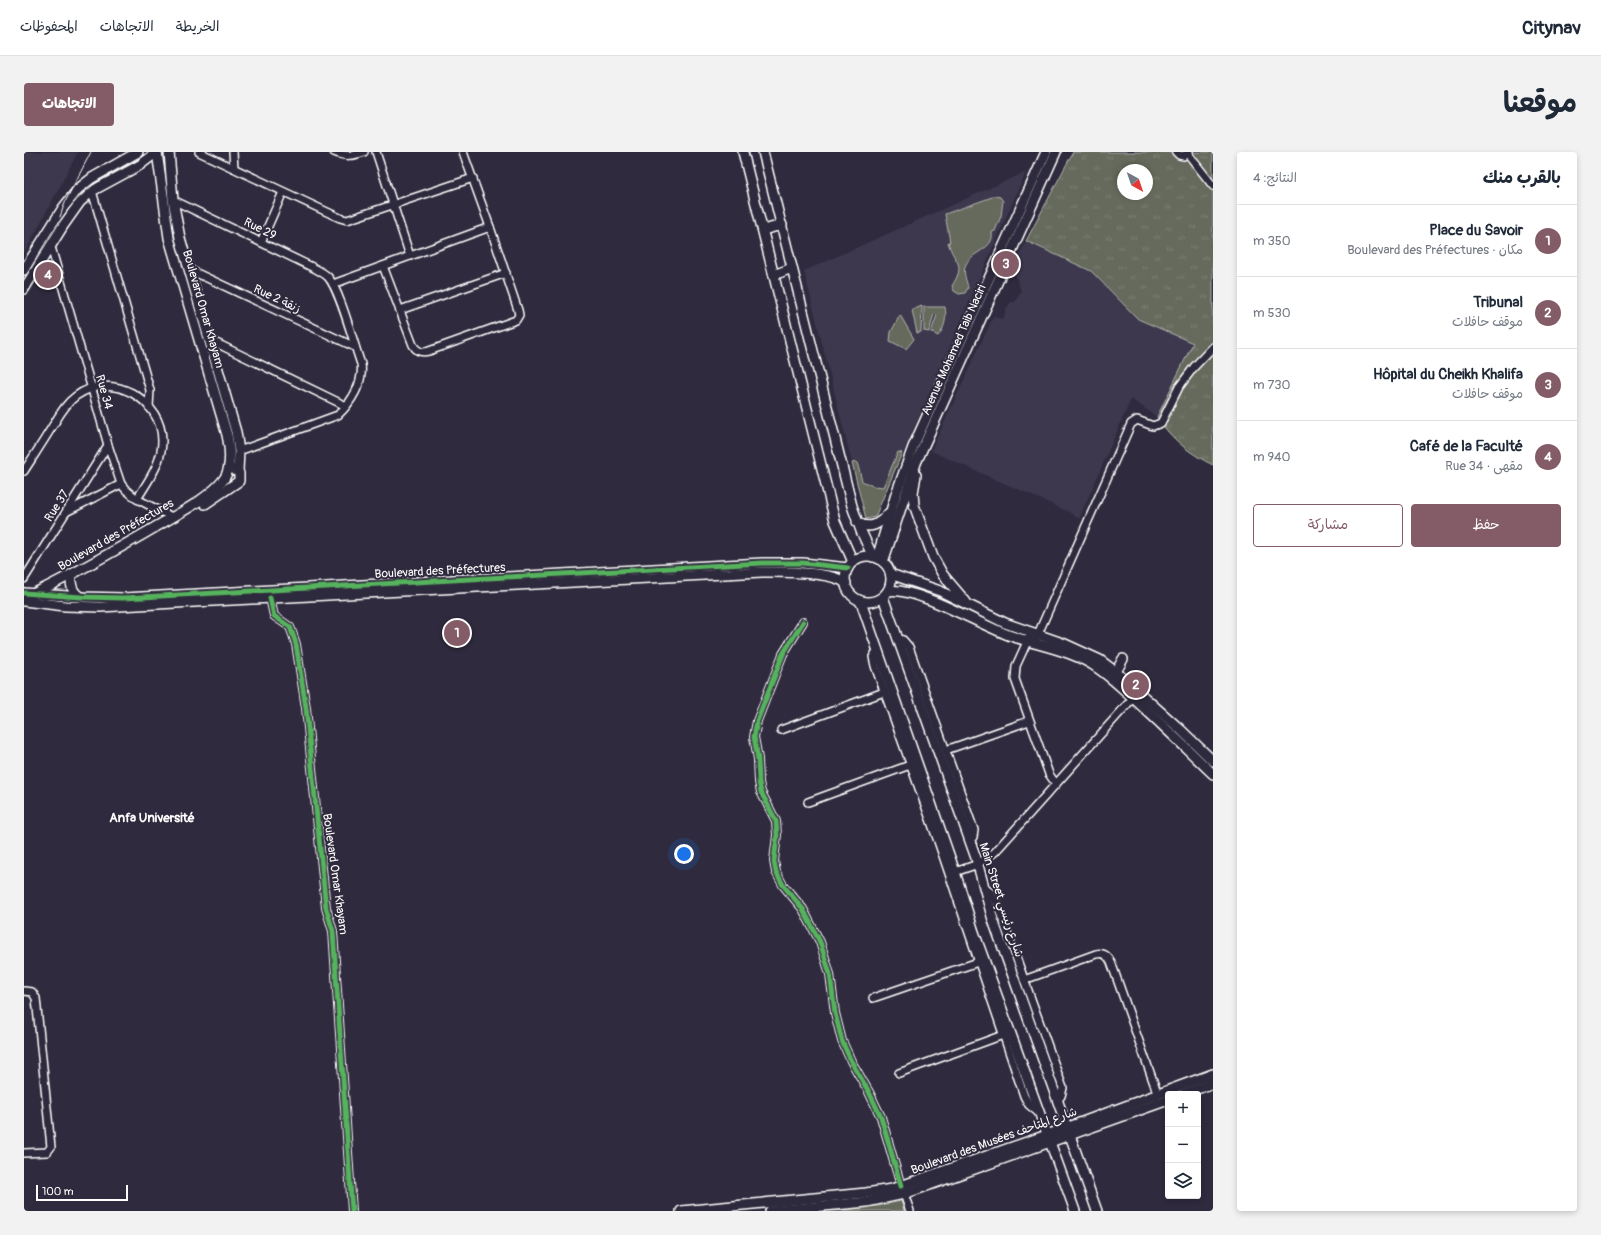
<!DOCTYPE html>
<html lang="ar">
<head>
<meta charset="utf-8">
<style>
  body { margin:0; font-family:Pangolin,"Playpen Sans Arabic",sans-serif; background:#f2f2f3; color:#1f2937; direction:rtl }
  .controls { position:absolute; right:12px; bottom:12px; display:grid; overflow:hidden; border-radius:4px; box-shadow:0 2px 6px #0003 }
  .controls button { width:36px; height:36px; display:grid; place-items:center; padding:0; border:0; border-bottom:1px solid #e0e1e3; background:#fff; color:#1f2937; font:20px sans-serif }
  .compass { position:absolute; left:1093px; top:12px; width:36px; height:36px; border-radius:50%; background:#fff; box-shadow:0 2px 6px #0003; rotate:140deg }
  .scale { position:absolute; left:12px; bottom:10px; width:92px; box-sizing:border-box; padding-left:4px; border:2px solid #fff; border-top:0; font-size:11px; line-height:14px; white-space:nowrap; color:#fff; -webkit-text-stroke:3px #2f2a3d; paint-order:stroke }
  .you { position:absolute; left:660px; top:702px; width:14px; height:14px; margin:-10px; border:3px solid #fff; border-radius:50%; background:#1a73e8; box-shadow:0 0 0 6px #1a73e833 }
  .badge { display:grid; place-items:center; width:26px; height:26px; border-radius:50%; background:#845c67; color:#fff; font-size:13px; font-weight:700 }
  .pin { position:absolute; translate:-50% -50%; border:2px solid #fff; box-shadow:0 1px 4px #0006 }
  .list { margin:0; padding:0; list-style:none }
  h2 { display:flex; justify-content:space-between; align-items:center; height:52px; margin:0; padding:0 16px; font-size:17px }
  h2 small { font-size:13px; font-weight:400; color:#747a83 }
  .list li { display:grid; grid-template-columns:26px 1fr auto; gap:12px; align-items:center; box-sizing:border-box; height:72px; padding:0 16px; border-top:1px solid #e0e1e3 }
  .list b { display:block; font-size:15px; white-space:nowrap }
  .list p { margin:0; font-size:13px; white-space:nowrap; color:#747a83 }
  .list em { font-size:13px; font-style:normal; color:#747a83 }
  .actions { display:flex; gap:8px; padding:12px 16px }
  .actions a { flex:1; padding:9px 0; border:1px solid #845c67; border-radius:4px; text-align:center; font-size:14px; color:#845c67 }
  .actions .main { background:#845c67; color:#fff }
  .icon { flex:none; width:22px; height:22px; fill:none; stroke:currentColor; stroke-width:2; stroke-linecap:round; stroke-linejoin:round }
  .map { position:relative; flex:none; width:1189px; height:1059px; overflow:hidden; direction:ltr; border-radius:4px }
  header { display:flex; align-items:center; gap:24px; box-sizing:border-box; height:56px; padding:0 20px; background:#fff; border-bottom:1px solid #e0e1e3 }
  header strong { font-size:19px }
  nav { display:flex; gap:22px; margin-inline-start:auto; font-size:14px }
  .intro { display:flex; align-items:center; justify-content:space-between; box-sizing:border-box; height:96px; padding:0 24px }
  h1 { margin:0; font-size:28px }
  .button { padding:10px 18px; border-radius:4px; background:#845c67; color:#fff; font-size:14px; font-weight:700 }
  main { display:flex; gap:24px; padding:0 24px }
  aside { flex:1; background:#fff; border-radius:4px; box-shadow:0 2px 6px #0003 }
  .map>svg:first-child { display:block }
  .built { fill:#3d384e }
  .green { fill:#656a5c; stroke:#b2b4ae }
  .park { fill:url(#park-tufts); stroke:#b2b4ae; fill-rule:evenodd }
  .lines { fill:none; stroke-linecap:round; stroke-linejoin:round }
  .street-casing { stroke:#fff; stroke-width:10 }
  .secondary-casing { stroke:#fff; stroke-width:12 }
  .street { stroke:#2f2a3d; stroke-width:7 }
  .secondary { stroke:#2f2a3d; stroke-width:9 }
  .tram { stroke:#fff; stroke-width:1 }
  .cycleway-casing { stroke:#2f2a3d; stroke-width:8 }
  .cycleway { stroke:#56b35d; stroke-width:5 }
  .labels { text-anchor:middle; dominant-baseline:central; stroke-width:4; stroke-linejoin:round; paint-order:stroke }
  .street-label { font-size:12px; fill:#fff; stroke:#2f2a3d }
  .neighbourhood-label { font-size:13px; font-weight:bold; fill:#fff; stroke:#2f2a3d }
</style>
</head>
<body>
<header>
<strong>Citynav</strong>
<nav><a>الخريطة</a><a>الاتجاهات</a><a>المحفوظات</a></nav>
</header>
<div class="intro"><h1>موقعنا</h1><a class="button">الاتجاهات</a></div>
<main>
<aside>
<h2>بالقرب منك<small>النتائج: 4</small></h2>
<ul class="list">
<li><span class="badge">1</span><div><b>Place du Savoir</b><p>مكان · Boulevard des Préfectures</p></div><em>350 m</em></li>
<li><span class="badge">2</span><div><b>Tribunal</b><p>موقف حافلات</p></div><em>530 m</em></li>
<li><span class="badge">3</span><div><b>Hôpital du Cheikh Khalifa</b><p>موقف حافلات</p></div><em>730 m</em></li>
<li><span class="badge">4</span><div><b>Café de la Faculté</b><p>مقهى · Rue 34</p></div><em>940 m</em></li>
</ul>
<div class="actions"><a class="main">حفظ</a><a>مشاركة</a></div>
</aside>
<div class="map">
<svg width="1189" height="1059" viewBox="0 0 1189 1059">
  <defs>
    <pattern id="park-tufts" width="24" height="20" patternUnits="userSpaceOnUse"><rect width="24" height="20" fill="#656a5c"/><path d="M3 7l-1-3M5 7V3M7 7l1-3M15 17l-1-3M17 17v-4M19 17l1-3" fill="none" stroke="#7c8074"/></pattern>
  </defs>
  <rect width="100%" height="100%" fill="#2f2a3d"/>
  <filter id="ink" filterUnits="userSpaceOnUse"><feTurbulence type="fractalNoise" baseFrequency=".025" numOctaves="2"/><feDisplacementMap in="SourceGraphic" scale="8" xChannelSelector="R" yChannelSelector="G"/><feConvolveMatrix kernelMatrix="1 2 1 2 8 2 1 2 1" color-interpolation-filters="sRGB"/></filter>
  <g filter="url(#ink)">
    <g class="built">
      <polygon points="0,0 54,0 0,102"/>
      <polygon points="1002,20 851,365 842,367 780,119"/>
      <polygon points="1002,89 1067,119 1114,167 1169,191 1133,265 1107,247 1055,367 1045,360 907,299 969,165 979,167 982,158 982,156 987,150 991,150 997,139 989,116"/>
    </g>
    <g class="green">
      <path d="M 971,44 L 976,45 L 979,49 L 977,64 L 971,79 L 968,80 C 971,99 945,99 941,115 C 939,123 943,129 944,136 L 941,141 L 935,142 L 930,139 L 928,134 C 943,110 930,112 924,90 L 926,90 L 921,62 Z"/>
      <polygon points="898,154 897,180 893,181 888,158"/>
      <path d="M 900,155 L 921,155 C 923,165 921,176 914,184 L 907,180 L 913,163 L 910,162 L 905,180 L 900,179 Z"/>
      <polygon points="876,163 890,187 882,197 866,189 867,180"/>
      <polygon points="874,300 878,301 851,365 842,367 828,311 833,310 838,329 851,335 852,334 859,335"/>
      <polygon points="877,1049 880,1059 799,1059 854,1054"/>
    </g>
    <path class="park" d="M 1049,0 L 1189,0 L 1189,313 C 1166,302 1147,287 1133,265 L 1169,191 L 1114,167 L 1067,119 L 1002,89 ZM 1099,18 L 1123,18 L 1123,42 L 1099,42 Z"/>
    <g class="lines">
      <defs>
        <g id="street">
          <polyline points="175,0 316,66 323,68 449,26"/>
          <polyline points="209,0 210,16"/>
          <path d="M 310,0 C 321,5 329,4 340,0"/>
          <polyline points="352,0 386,104"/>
          <polyline points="1152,0 1155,3 1159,4 1165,0"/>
          <polyline points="1164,2 1189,34"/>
          <polyline points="68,39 126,238 125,255"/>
          <path d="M 149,48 L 288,115 C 294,118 300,121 304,125 C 316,138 330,193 337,212 C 340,230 327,251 314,263 L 215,299"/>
          <polyline points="237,90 259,40"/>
          <polyline points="27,95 84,293 97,332 102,338 113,347 148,365"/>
          <path d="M 359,114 L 389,193 C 393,200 398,201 405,199 L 492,168 L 495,163 L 494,158 L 466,75 L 439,0"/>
          <polyline points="166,118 331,195"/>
          <polyline points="309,132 466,75"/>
          <polyline points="376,158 482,121"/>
          <polyline points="186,188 322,254"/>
          <path d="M 0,319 C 9,305 19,290 28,275 C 35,264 41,252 52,244 C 87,218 138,247 138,289 C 138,311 124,329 113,347"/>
          <polyline points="42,360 97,332"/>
          <polyline points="0,427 84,293"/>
          <polyline points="246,446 250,464 266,475 269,483 272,492 282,556 302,756 309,779 328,1059"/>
          <polyline points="779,470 759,502 733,569 730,585 734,607 735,630 737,640 752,669 753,683 750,709 752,720 759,733 779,757 796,790 806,822 811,861 818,889 827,909 845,940 857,965 877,1034"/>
          <polyline points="1007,481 992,514 991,527 1025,622 1032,632"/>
          <polyline points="873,486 879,488 885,495 950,678 949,685 946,688"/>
          <polyline points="1010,491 1107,272 1113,268 1129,274 1137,271 1155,235 1170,215 1189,195"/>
          <polyline points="854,497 849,505 851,514 915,692 1000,944 1005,953 1016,962"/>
          <polyline points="757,578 860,540"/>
          <polyline points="922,598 1005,569"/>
          <polyline points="784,650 886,613"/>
          <polyline points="931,720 954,712 971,700 1109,546"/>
          <polyline points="960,736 966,740 972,749 1039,936 1037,944 1034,948"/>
          <path d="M 1000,828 L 1072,802 C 1080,800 1084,804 1087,810 L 1134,943"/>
          <polyline points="0,839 8,840 12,846 27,995 23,1000 0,1001"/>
          <polyline points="849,846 954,810"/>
          <polyline points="875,921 979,883"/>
          <polyline points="880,1042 886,1059"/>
        </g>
        <g id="secondary">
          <polyline points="145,0 149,48 156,86 212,280 215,299 214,319"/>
          <polyline points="719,0 811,369 829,410"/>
          <polyline points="739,0 828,354 837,379 849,405"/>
          <polyline points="739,78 758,73"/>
          <polyline points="0,118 39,56 54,37 68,26 114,0"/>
          <polyline points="750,123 768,116"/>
          <polyline points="0,137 39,74 56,50 68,39 116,13 133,0"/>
          <polyline points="892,323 889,341 890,353 909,405 919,423 942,450"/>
          <polyline points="181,352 215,329 215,321 209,317"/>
          <path d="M 833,370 C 847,379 856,371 865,361"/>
          <circle cx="844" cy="427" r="23"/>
          <polyline points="853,406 872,342 889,295 1022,0"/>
          <polyline points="859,410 892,311 1032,0"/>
          <polyline points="867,423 872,424 916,439 981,471 1041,492 1076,508 1092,520 1157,578 1189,609"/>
          <path d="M 47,428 C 47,436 50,442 57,445"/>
          <path d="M 864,439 C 890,434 955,472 982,482 C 1013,494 1047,497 1075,517 C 1092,529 1106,543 1121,557 C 1144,578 1166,600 1189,622"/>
          <polyline points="0,441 57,445 100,446 738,411 779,411 824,416"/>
          <path d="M 11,441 C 54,420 94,397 135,373 C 154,362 187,345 200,327 C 208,315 206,297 203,283 L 145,86 L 133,0"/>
          <polyline points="859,445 952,706 969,768 1073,1059"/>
          <polyline points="835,448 838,453 931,720 950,780 1051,1059"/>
          <path d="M 0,449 L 41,454 L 76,455 L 738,420 C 757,420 807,419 822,431"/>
          <polyline points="1092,520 1099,507"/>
          <polyline points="1160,942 1189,931"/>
          <polyline points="657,1059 842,1041 868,1037 1023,983 1189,922"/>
          <polyline points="746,1059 843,1050 880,1042 1144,948"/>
        </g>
      </defs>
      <use href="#street" class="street-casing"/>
      <use href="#secondary" class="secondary-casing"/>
      <use href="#street" class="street"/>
      <use href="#secondary" class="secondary"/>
      <g class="tram">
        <polyline points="36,65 41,50 67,0"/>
        <path d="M 0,127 C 18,98 36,61 62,39 C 78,24 101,15 120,4 L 125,0"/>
      </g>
      <defs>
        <g id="cycleway">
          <polyline points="0,441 57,445 100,446 738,411 779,411 824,416"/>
          <polyline points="246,446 250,464 266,475 269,483 272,492 282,556 302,756 309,779 328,1059"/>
          <polyline points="779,470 759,502 733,569 730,585 734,607 735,630 737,640 752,669 753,683 750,709 752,720 759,733 779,757 796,790 806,822 811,861 818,889 827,909 845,940 857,965 877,1034"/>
        </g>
      </defs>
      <use href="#cycleway" class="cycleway-casing"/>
      <use href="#cycleway" class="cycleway"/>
    </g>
  </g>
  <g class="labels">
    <g class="street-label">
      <text transform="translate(236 77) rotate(26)">Rue 29</text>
      <text transform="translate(253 147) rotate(25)">Rue 2 زنقة</text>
      <text transform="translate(179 157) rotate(74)">Boulevard Omar Khayam</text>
      <text transform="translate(930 198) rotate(-66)">Avenue Mohamed Taib Naciri</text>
      <text transform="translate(80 240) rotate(74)">Rue 34</text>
      <text transform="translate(33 354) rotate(-58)">Rue 37</text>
      <text transform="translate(92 383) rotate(-30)">Boulevard des Préfectures</text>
      <text transform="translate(416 419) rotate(-3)">Boulevard des Préfectures</text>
      <text transform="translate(311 722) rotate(82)">Boulevard Omar Khayam</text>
      <text transform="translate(977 748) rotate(72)">Main Street شارع رئيسي</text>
      <text transform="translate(970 989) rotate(-20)">Boulevard des Musées شارع المتاحف</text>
    </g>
    <g class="neighbourhood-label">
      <text x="128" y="666">Anfa Université</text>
    </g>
  </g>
</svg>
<div class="controls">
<button>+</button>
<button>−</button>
<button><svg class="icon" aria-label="layers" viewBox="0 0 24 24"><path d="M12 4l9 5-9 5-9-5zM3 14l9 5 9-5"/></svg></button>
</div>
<svg class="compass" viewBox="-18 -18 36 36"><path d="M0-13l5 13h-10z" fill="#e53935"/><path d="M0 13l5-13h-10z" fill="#747a83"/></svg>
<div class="scale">100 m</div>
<div class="you"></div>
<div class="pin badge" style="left:433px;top:481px">1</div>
<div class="pin badge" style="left:1112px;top:533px">2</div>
<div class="pin badge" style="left:982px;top:112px">3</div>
<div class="pin badge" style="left:24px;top:123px">4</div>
</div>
</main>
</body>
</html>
